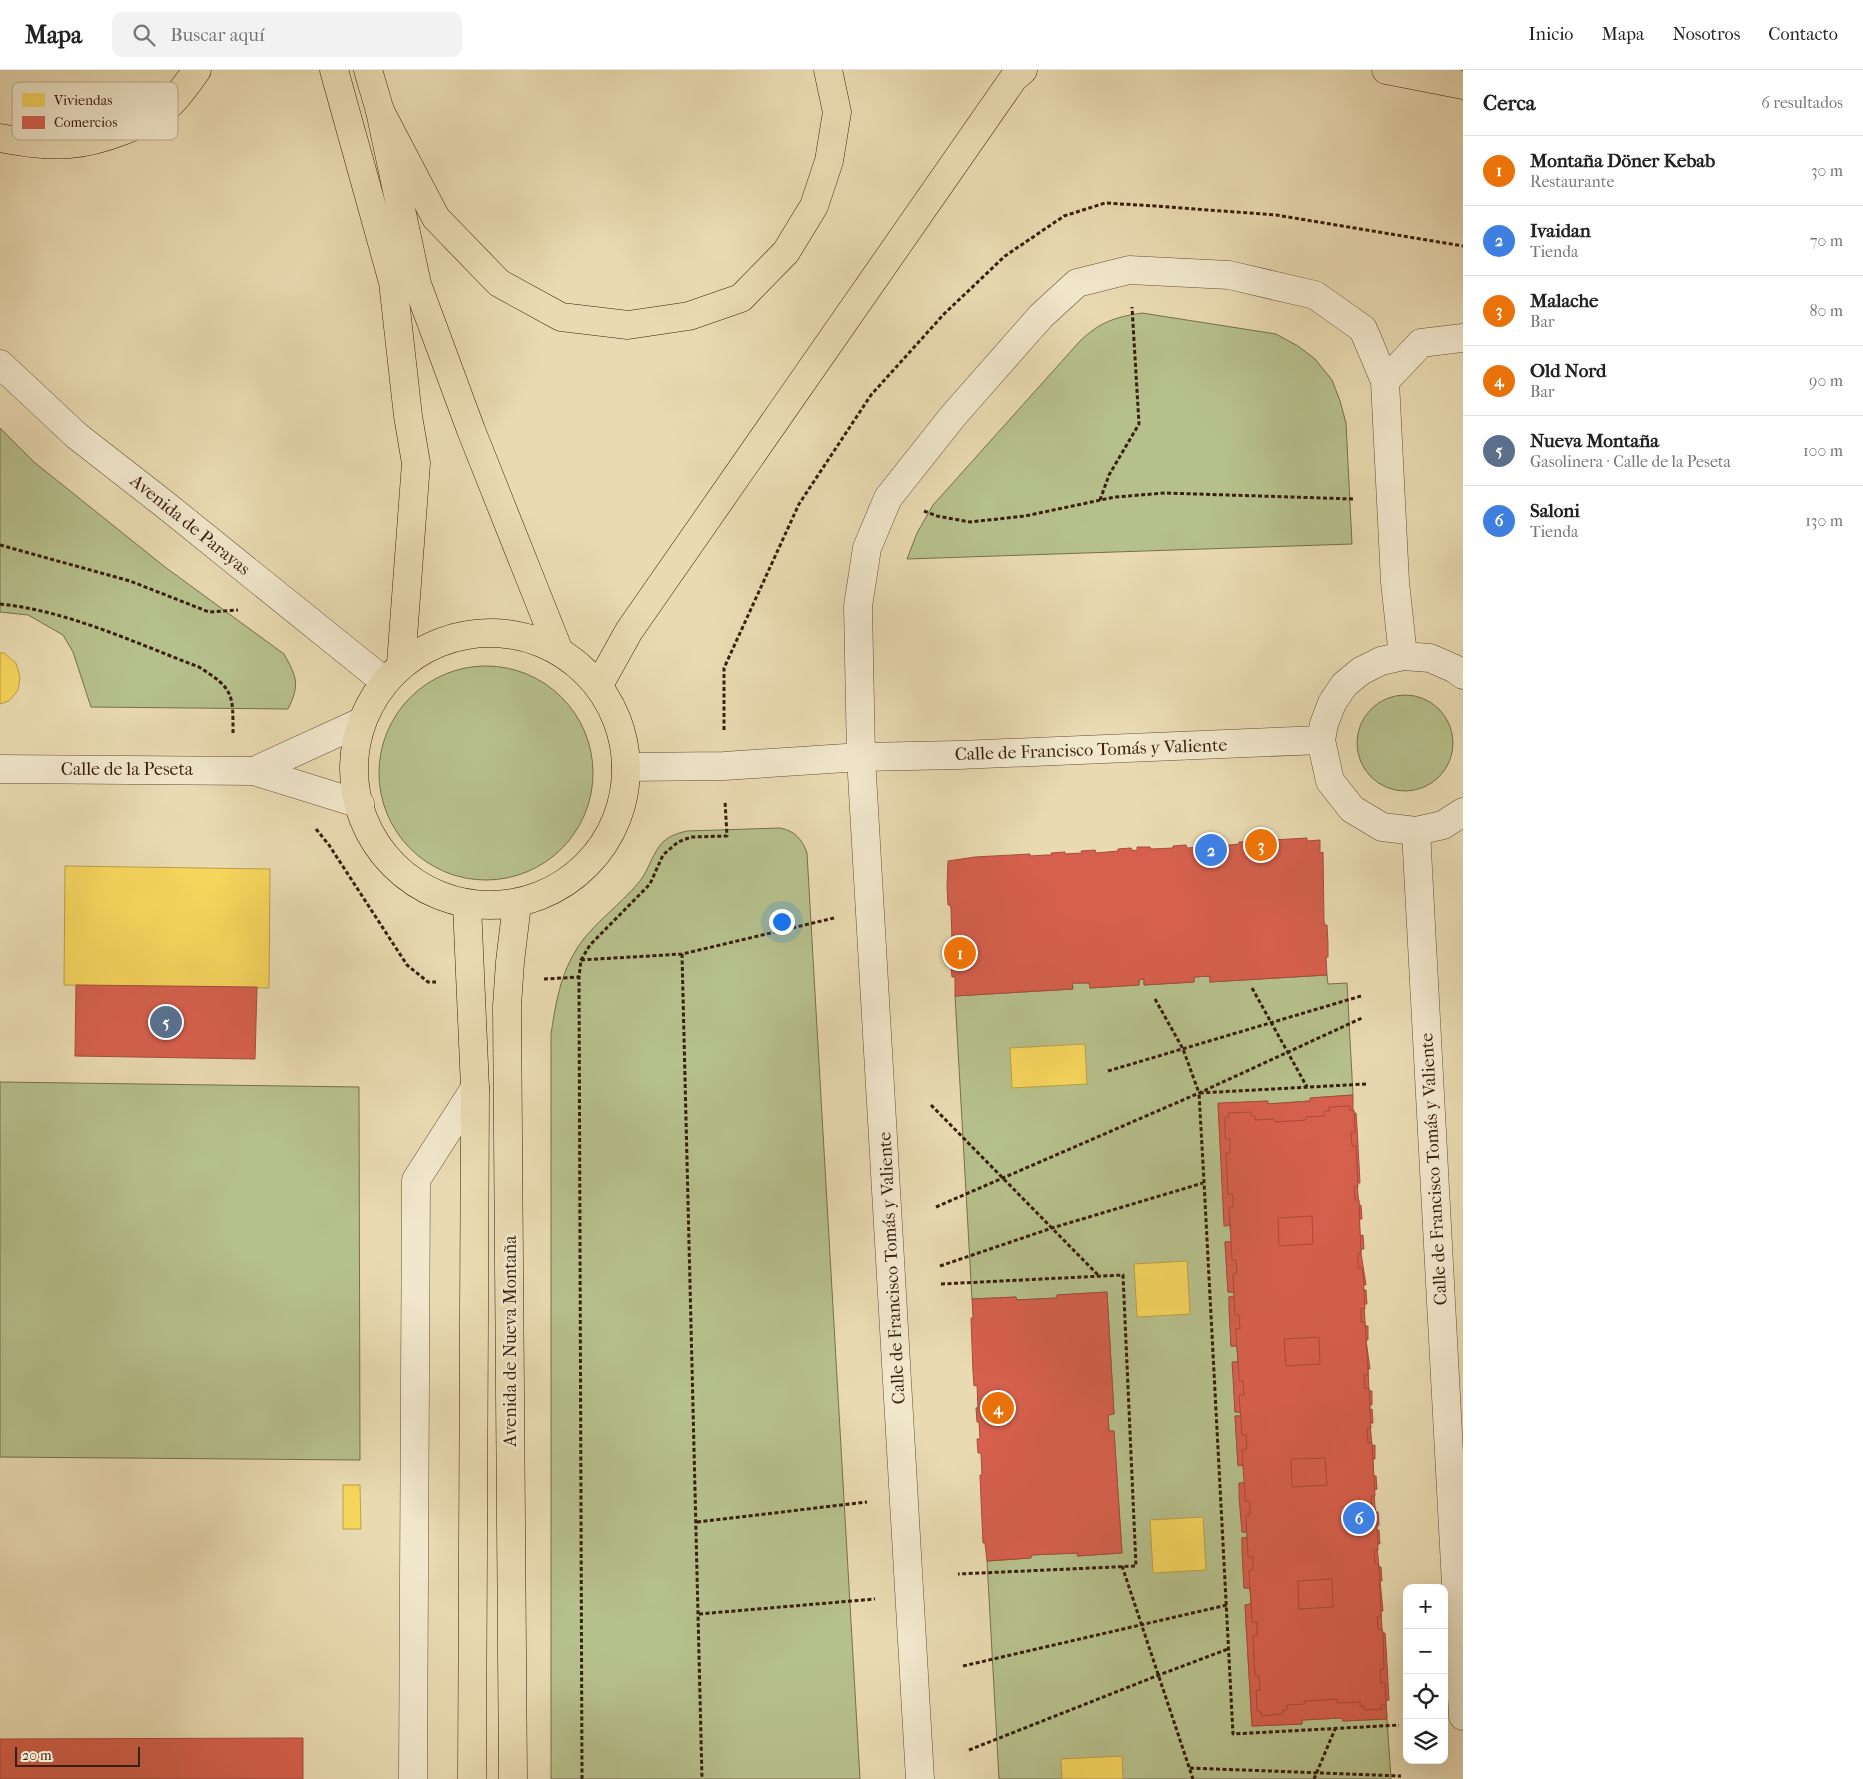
<!DOCTYPE html>
<html lang="es">
<head>
<meta charset="utf-8">
<style>
  body { margin:0; font-family:"IM FELL French Canon",serif; background:#f2f2f2; color:#222 }
  .controls { position:absolute; right:15px; bottom:15px; display:grid; overflow:hidden; border-radius:10px; box-shadow:0 5px 20px #0002 }
  .controls button { width:45px; height:45px; display:grid; place-items:center; padding:0; border:0; border-bottom:1px solid #e0e0e0; background:#fff; color:#222; font:25px sans-serif }
  .scale { position:absolute; left:15px; bottom:12px; width:125px; box-sizing:border-box; padding-left:5px; border:2px solid #3a1e0e; border-top:0; font-size:14px; line-height:18px; white-space:nowrap; color:#3a1e0e; -webkit-text-stroke:4px #f1e7cc; paint-order:stroke }
  .you { position:absolute; left:781px; top:851px; width:18px; height:18px; margin:-12px; border:4px solid #fff; border-radius:50%; background:#1a73e8; box-shadow:0 0 0 8px #1a73e833 }
  .badge { display:grid; place-items:center; width:32px; height:32px; border-radius:50%; background:#111827; color:#fff; font-size:16px; font-weight:700 }
  .pin { position:absolute; translate:-50% -50%; border:2px solid #fff; box-shadow:0 1px 5px #0006 }
  .list { margin:0; padding:0; list-style:none }
  h2 { display:flex; justify-content:space-between; align-items:center; height:65px; margin:0; padding:0 20px; font-size:21px }
  h2 small { font-size:16px; font-weight:400; color:#767676 }
  .list li { display:grid; grid-template-columns:32px 1fr auto; gap:15px; align-items:center; box-sizing:border-box; height:70px; padding:0 20px; border-top:1px solid #e0e0e0 }
  .list b { display:block; font-size:19px; white-space:nowrap }
  .list p { margin:0; font-size:16px; white-space:nowrap; color:#767676 }
  .list em { font-size:16px; font-style:normal; color:#767676 }
  .icon { flex:none; width:28px; height:28px; fill:none; stroke:currentColor; stroke-width:2; stroke-linecap:round; stroke-linejoin:round }
  .map { position:relative; flex:none; width:1463px; height:1709px; overflow:hidden }
  header { display:flex; align-items:center; gap:30px; box-sizing:border-box; height:70px; padding:0 25px; background:#fff; border-bottom:1px solid #e0e0e0 }
  header strong { font-size:24px }
  nav { display:flex; gap:28px; margin-inline-start:auto; font-size:18px }
  .search { width:350px; height:45px; background:#f2f2f2; display:flex; align-items:center; gap:12px; box-sizing:border-box; padding:0 18px; border-radius:10px; color:#767676; font-size:19px }
  main { display:flex }
  aside { flex:1; background:#fff }
  .map>svg:first-child { display:block }
  .green { fill:#b6c08c; stroke:#786f4d }
  .homes { fill:#f6d55c; stroke:#be9e45 }
  .shops { fill:#d6604d; stroke:#a74c3a; fill-rule:evenodd }
  .lines { fill:none; stroke-linecap:round; stroke-linejoin:round }
  .minor-casing { stroke:#664d37; stroke-width:29 }
  .major-casing { stroke:#3a1e0e; stroke-width:29 }
  .highway-casing { stroke:#3a1e0e; stroke-width:29 }
  .path { stroke:#3a1e0e; stroke-width:3; stroke-dasharray:4 2.5; stroke-linecap:butt }
  .minor { stroke:#f1e7cc; stroke-width:28 }
  .major { stroke:#e9dab1; stroke-width:28 }
  .highway { stroke:#e9dab1; stroke-width:28 }
  .labels { text-anchor:middle; dominant-baseline:central; stroke-width:5; stroke-linejoin:round; paint-order:stroke }
  .street-label { font-size:18px; fill:#3a1e0e; stroke:#f1e7cc }
  .key { fill:#f1e7cc; stroke:#baab93; stroke-width:1 }
  .key-label { font-size:14px; fill:#3a1e0e }
</style>
</head>
<body>
<header>
<strong>Mapa</strong>
<div class="search"><svg class="icon" aria-label="search" viewBox="0 0 24 24"><circle cx="10" cy="10" r="6"/><path d="M15 15l6 6"/></svg>Buscar aquí</div>
<nav><a>Inicio</a><a>Mapa</a><a>Nosotros</a><a>Contacto</a></nav>
</header>
<main>
<div class="map">
<svg width="1463" height="1709" viewBox="0 0 1463 1709">
  <rect width="100%" height="100%" fill="#e9dab1"/>
  <filter id="stains"><feTurbulence type="fractalNoise" baseFrequency=".004" numOctaves="4"/><feColorMatrix values="0 0 0 0 .2 0 0 0 0 .09 0 0 0 0 .02 0 0 0 .5 -.17"/></filter>
  <radialGradient id="worn" r=".72"><stop offset=".6" stop-color="#630" stop-opacity="0"/><stop offset="1" stop-color="#630" stop-opacity=".3"/></radialGradient>
  <g class="green">
    <path d="M 1142,243 L 1276,264 L 1298,276 L 1315,289 L 1332,310 L 1340,331 L 1346,353 L 1352,474 L 907,489 L 917,463 L 933,435 L 1080,271 C 1100,252 1115,247 1142,243 Z"/>
    <path d="M 0,358 L 34,392 L 165,497 L 284,584 C 297,607 300,615 288,639 L 91,637 L 73,582 L 63,565 L 28,545 L 0,542 Z"/>
    <circle cx="486" cy="703" r="107"/>
    <circle cx="1405" cy="673" r="48"/>
    <path d="M 780,758 C 795,761 802,769 807,783 L 860,1709 L 551,1709 L 551,964 C 555,938 559,911 572,887 C 587,857 619,837 640,811 C 649,799 653,782 663,772 C 670,765 679,763 687,761 Z"/>
    <polygon points="1327,905 1328,914 1347,913 1353,1025 1311,1028 1310,1031 1268,1034 1267,1031 1218,1034 1225,1156 1230,1155 1232,1172 1225,1172 1228,1222 1234,1222 1235,1226 1229,1227 1231,1276 1237,1276 1238,1292 1233,1292 1235,1342 1240,1342 1241,1346 1235,1346 1238,1395 1243,1395 1245,1413 1239,1413 1242,1462 1247,1462 1248,1467 1242,1468 1244,1518 1250,1518 1251,1534 1245,1535 1252,1656 1302,1654 1302,1650 1342,1648 1343,1651 1387,1649 1391,1709 999,1709 987,1491 1031,1488 1031,1485 1078,1483 1078,1486 1122,1483 1114,1361 1109,1361 1108,1345 1114,1344 1107,1222 1057,1225 1057,1228 1017,1230 1016,1227 972,1229 955,926 1073,919 1072,913 1089,913 1090,918 1139,915 1139,910 1144,909 1144,915 1194,912 1194,907 1210,906 1210,912"/>
    <polygon points="0,1012 359,1017 360,1390 0,1387"/>
  </g>
  <g class="homes">
    <polygon points="0,583 4,583 16,593 20,607 18,620 9,631 0,634"/>
    <polygon points="65,796 270,799 269,918 64,915"/>
    <polygon points="1085,974 1087,1014 1012,1018 1010,978"/>
    <polygon points="1220,1065 1223,1065 1225,1106 1222,1106"/>
    <polygon points="1187,1191 1190,1244 1137,1247 1134,1194"/>
    <polygon points="343,1415 360,1415 361,1459 343,1459"/>
    <polygon points="1203,1447 1206,1500 1153,1503 1150,1450"/>
    <polygon points="1248,1584 1251,1584 1253,1624 1250,1624"/>
    <polygon points="1387,1643 1387,1649 1375,1650 1374,1644"/>
    <polygon points="1338,1646 1342,1646 1342,1648 1302,1650 1302,1648"/>
    <polygon points="1122,1686 1123,1709 1062,1709 1061,1689"/>
  </g>
  <g class="shops">
    <polygon points="1307,768 1307,771 1320,770 1320,783 1323,782 1324,851 1325,855 1327,855 1328,873 1328,887 1326,887 1327,905 1210,912 1210,906 1194,907 1194,912 1144,915 1144,909 1141,909 1139,910 1139,915 1090,918 1089,913 1072,913 1073,919 955,926 955,907 952,907 951,894 950,876 952,875 952,871 951,839 950,835 948,835 947,817 948,791 975,787 1030,784 1030,786 1046,785 1052,785 1051,783 1065,782 1065,784 1082,783 1081,781 1095,780 1096,783 1118,781 1118,779 1131,778 1132,780 1137,781 1137,777 1150,777 1151,779 1173,778 1173,776 1186,775 1187,778 1203,777 1202,771 1217,770 1218,776 1221,776 1239,774 1239,772"/>
    <polygon points="76,915 257,917 255,989 75,986"/>
    <polygon points="1353,1025 1353,1043 1356,1043 1357,1057 1360,1113 1357,1113 1359,1136 1361,1135 1362,1149 1359,1149 1360,1166 1363,1165 1364,1179 1361,1179 1361,1183 1366,1215 1363,1215 1363,1220 1366,1220 1367,1234 1364,1234 1365,1252 1365,1256 1368,1256 1368,1270 1366,1270 1370,1299 1368,1299 1369,1321 1372,1321 1372,1335 1370,1335 1370,1340 1372,1339 1373,1353 1370,1353 1372,1376 1375,1375 1375,1389 1373,1389 1373,1406 1376,1406 1377,1419 1374,1420 1375,1438 1376,1442 1378,1442 1379,1455 1377,1456 1376,1460 1379,1460 1380,1474 1377,1474 1377,1477 1379,1497 1381,1497 1382,1511 1380,1511 1383,1541 1381,1541 1382,1559 1383,1563 1385,1563 1386,1576 1389,1630 1386,1631 1387,1649 1343,1651 1342,1648 1302,1650 1302,1654 1252,1656 1245,1535 1251,1534 1250,1518 1244,1518 1242,1481 1242,1468 1248,1467 1247,1462 1242,1462 1239,1427 1239,1413 1245,1413 1243,1395 1238,1396 1235,1346 1241,1346 1240,1342 1235,1342 1232,1292 1238,1292 1237,1276 1231,1276 1229,1240 1229,1227 1235,1226 1234,1222 1228,1222 1225,1172 1232,1172 1230,1155 1224,1156 1218,1033 1268,1031 1268,1034 1310,1031 1310,1028"/>
    <path d="M 1350,1036 L 1350,1040 L 1354,1040 L 1355,1063 L 1351,1062 L 1352,1076 L 1356,1076 L 1358,1117 L 1354,1117 L 1355,1130 L 1359,1130 L 1360,1160 L 1361,1183 L 1358,1183 L 1358,1198 L 1362,1198 L 1363,1202 L 1365,1239 L 1361,1238 L 1361,1252 L 1365,1252 L 1368,1299 L 1368,1305 L 1364,1305 L 1365,1319 L 1369,1318 L 1370,1340 L 1371,1358 L 1367,1358 L 1368,1373 L 1372,1373 L 1375,1426 L 1371,1426 L 1372,1438 L 1375,1438 L 1377,1456 L 1378,1480 L 1374,1480 L 1375,1494 L 1378,1494 L 1379,1497 L 1381,1541 L 1381,1546 L 1377,1547 L 1378,1559 L 1382,1559 L 1383,1563 L 1384,1599 L 1380,1600 L 1381,1613 L 1385,1613 L 1386,1635 L 1381,1635 L 1382,1639 L 1365,1640 L 1364,1636 L 1360,1636 L 1360,1632 L 1337,1633 L 1337,1629 L 1305,1631 L 1305,1634 L 1287,1635 L 1287,1640 L 1283,1640 L 1283,1644 L 1262,1646 L 1261,1642 L 1257,1641 L 1256,1620 L 1260,1620 L 1259,1606 L 1255,1606 L 1253,1566 L 1257,1565 L 1257,1552 L 1252,1552 L 1251,1534 L 1249,1500 L 1253,1500 L 1253,1487 L 1248,1487 L 1246,1448 L 1246,1445 L 1250,1445 L 1250,1432 L 1245,1431 L 1245,1426 L 1242,1380 L 1247,1379 L 1246,1365 L 1242,1365 L 1239,1325 L 1244,1325 L 1243,1311 L 1239,1311 L 1239,1306 L 1236,1262 L 1236,1258 L 1240,1259 L 1239,1245 L 1235,1245 L 1233,1208 L 1233,1204 L 1237,1203 L 1236,1190 L 1232,1190 L 1229,1137 L 1233,1137 L 1233,1124 L 1228,1124 L 1226,1083 L 1230,1083 L 1230,1069 L 1225,1069 L 1225,1047 L 1229,1047 L 1228,1043 L 1251,1042 L 1251,1046 L 1255,1046 L 1255,1050 L 1274,1049 L 1275,1052 L 1306,1050 L 1306,1047 L 1324,1046 L 1324,1041 L 1329,1041 L 1329,1037 ZM 1312,1146 L 1313,1174 L 1279,1176 L 1278,1148 ZM 1319,1267 L 1320,1294 L 1286,1296 L 1284,1269 ZM 1325,1388 L 1327,1415 L 1292,1417 L 1291,1389 ZM 1332,1509 L 1333,1537 L 1299,1539 L 1298,1511 Z"/>
    <polygon points="1107,1222 1114,1344 1108,1345 1109,1361 1114,1361 1122,1483 1077,1486 1078,1483 1031,1485 1031,1488 987,1491 985,1473 983,1473 981,1429 980,1405 982,1405 981,1383 978,1383 977,1369 980,1369 979,1352 977,1352 976,1338 978,1338 977,1315 974,1316 973,1302 971,1248 973,1248 972,1229 1016,1227 1017,1230 1057,1228 1057,1225"/>
    <polygon points="303,1668 303,1709 0,1709 0,1669"/>
  </g>
  <g class="lines">
    <defs>
      <g id="minor">
        <polyline points="0,294 77,366 163,433 384,611"/>
        <polyline points="1385,311 1421,273 1463,268"/>
        <polyline points="1463,605 1455,599 1430,588 1403,586 1381,591 1361,601 1344,615 1332,633 1324,654 1321,670 1330,711 1352,739 1382,757 1416,761 1443,755 1463,742"/>
        <polyline points="626,697 724,696 861,687 959,685 1321,670"/>
        <polyline points="0,699 254,701 360,734"/>
        <polyline points="254,701 361,652"/>
        <polyline points="1416,761 1463,1646"/>
        <polyline points="413,1709 416,1110 475,1018"/>
        <polyline points="920,1709 861,687 858,536 867,478 888,428 953,346 1041,246 1077,213 1129,200 1229,205 1315,225 1363,259 1385,311 1395,512 1403,586"/>
      </g>
      <g id="major">
        <circle cx="490" cy="699" r="136"/>
        <polyline points="467,835 475,1018 472,1709"/>
        <polyline points="513,1709 507,936 510,892 517,834"/>
      </g>
      <g id="highway">
        <polyline points="334,0 393,212 408,346 416,393 401,594"/>
        <polyline points="368,0 380,41 417,214 471,360 559,581"/>
        <polyline points="1386,0 1463,15"/>
        <polyline points="380,41 436,148 499,213 561,247 628,255 689,246 741,228 786,182 814,136 829,91 837,42 828,0"/>
        <path d="M 0,68 C 22,72 46,76 69,74 C 98,72 150,54 171,33 C 181,23 189,11 197,0"/>
        <polyline points="599,615 629,561 1013,9 1023,0"/>
      </g>
    </defs>
    <use href="#minor" class="minor-casing"/>
    <use href="#major" class="major-casing"/>
    <use href="#highway" class="highway-casing"/>
    <g class="path">
      <polyline points="1100,430 1109,405 1139,354 1132,237"/>
      <polyline points="924,441 937,446 970,452 1025,446 1115,427 1165,423 1354,429"/>
      <polyline points="0,475 130,511 209,542 238,540"/>
      <path d="M 0,534 C 69,541 135,573 199,597 C 234,619 233,624 233,664"/>
      <polyline points="724,660 724,598 799,434 871,325 944,244 1005,186 1064,146 1105,133 1155,136 1276,145 1463,176"/>
      <polyline points="316,759 329,775 407,895 428,912 436,912"/>
      <polyline points="682,884 702,1709"/>
      <polyline points="581,890 682,884 834,848"/>
      <polyline points="544,909 579,907"/>
      <polyline points="1252,918 1307,1017"/>
      <polyline points="1155,929 1183,979 1199,1023"/>
      <polyline points="1108,1001 1361,926"/>
      <polyline points="1366,1014 1199,1023 1204,1112 1233,1664 1399,1655"/>
      <polyline points="931,1035 1100,1207"/>
      <polyline points="936,1137 1199,1023 1362,948"/>
      <polyline points="940,1196 1052,1158 1203,1113"/>
      <polyline points="941,1214 1123,1205 1136,1496 958,1504"/>
      <polyline points="697,1452 867,1432"/>
      <polyline points="1122,1496 1193,1709"/>
      <polyline points="699,1544 875,1529"/>
      <polyline points="963,1596 1227,1535"/>
      <polyline points="969,1680 1159,1605 1228,1579"/>
      <polyline points="1190,1698 1401,1706"/>
      <polyline points="582,1709 579,907 581,890 590,875 650,814 663,785 678,772 691,767 727,766 725,731"/>
      <polyline points="1314,1709 1335,1659"/>
    </g>
    <use href="#minor" class="minor"/>
    <use href="#major" class="major"/>
    <use href="#highway" class="highway"/>
  </g>
  <g class="labels">
    <g class="street-label">
      <text transform="translate(190 455) rotate(39)">Avenida de Parayas</text>
      <text transform="translate(1091 680) rotate(-2)">Calle de Francisco Tomás y Valiente</text>
      <text x="127" y="699">Calle de la Peseta</text>
      <text transform="translate(1434 1099) rotate(-93)">Calle de Francisco Tomás y Valiente</text>
      <text transform="translate(892 1198) rotate(-93)">Calle de Francisco Tomás y Valiente</text>
      <text transform="translate(510 1271) rotate(-90)">Avenida de Nueva Montaña</text>
    </g>
  </g>
  <rect x="12" y="12" width="166" height="58" rx="8" class="key"/>
  <rect x="22" y="23" width="23" height="14" fill="#f6d55c"/>
  <rect x="22" y="46" width="23" height="13" fill="#d6604d"/>
  <g class="key-label">
    <text x="54" y="35">Viviendas</text>
    <text x="54" y="57">Comercios</text>
  </g>
  <rect width="100%" height="100%" filter="url(#stains)"/>
  <rect width="100%" height="100%" fill="url(#worn)"/>
</svg>
<div class="controls">
<button>+</button>
<button>−</button>
<button><svg class="icon" aria-label="locate" viewBox="0 0 24 24"><circle cx="12" cy="12" r="6"/><path d="M12 2v4M12 18v4M2 12h4M18 12h4"/></svg></button>
<button><svg class="icon" aria-label="layers" viewBox="0 0 24 24"><path d="M12 4l9 5-9 5-9-5zM3 14l9 5 9-5"/></svg></button>
</div>
<div class="scale">20 m</div>
<div class="you"></div>
<div class="pin badge" style="left:960px;top:883px;background:#e8710a">1</div>
<div class="pin badge" style="left:1211px;top:780px;background:#3f7fe0">2</div>
<div class="pin badge" style="left:1261px;top:775px;background:#e8710a">3</div>
<div class="pin badge" style="left:998px;top:1338px;background:#e8710a">4</div>
<div class="pin badge" style="left:166px;top:952px;background:#5c6f8a">5</div>
<div class="pin badge" style="left:1359px;top:1448px;background:#3f7fe0">6</div>
</div>
<aside>
<h2>Cerca<small>6 resultados</small></h2>
<ul class="list">
<li><span class="badge" style="background:#e8710a">1</span><div><b>Montaña Döner Kebab</b><p>Restaurante</p></div><em>30 m</em></li>
<li><span class="badge" style="background:#3f7fe0">2</span><div><b>Ivaidan</b><p>Tienda</p></div><em>70 m</em></li>
<li><span class="badge" style="background:#e8710a">3</span><div><b>Malache</b><p>Bar</p></div><em>80 m</em></li>
<li><span class="badge" style="background:#e8710a">4</span><div><b>Old Nord</b><p>Bar</p></div><em>90 m</em></li>
<li><span class="badge" style="background:#5c6f8a">5</span><div><b>Nueva Montaña</b><p>Gasolinera · Calle de la Peseta</p></div><em>100 m</em></li>
<li><span class="badge" style="background:#3f7fe0">6</span><div><b>Saloni</b><p>Tienda</p></div><em>130 m</em></li>
</ul>
</aside>
</main>
</body>
</html>
